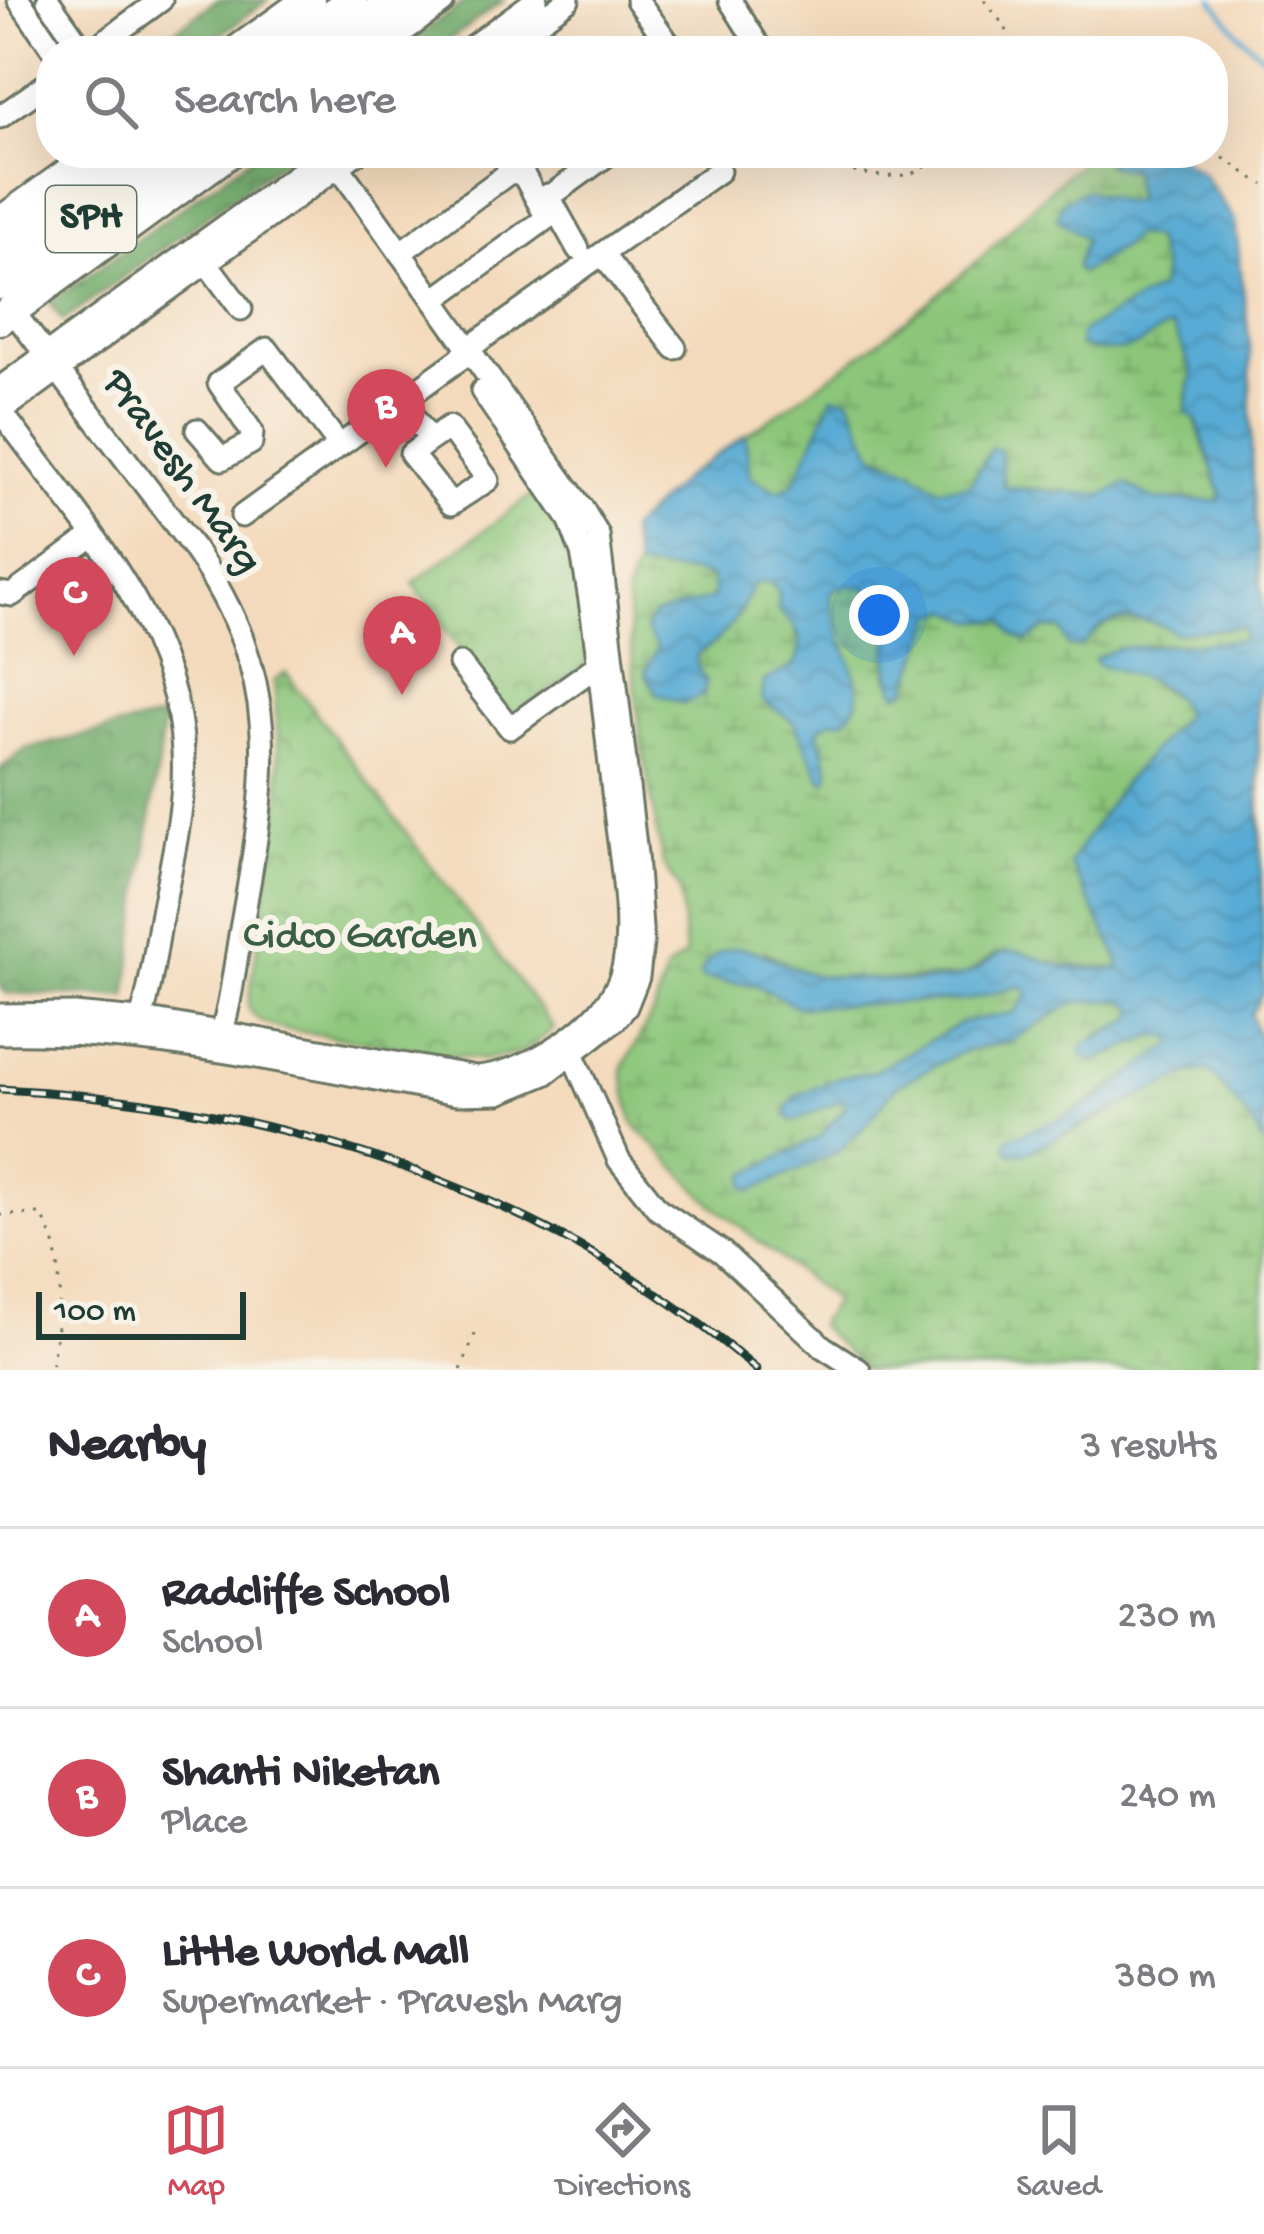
<!DOCTYPE html>
<html lang="en">
<head>
<meta charset="utf-8">
<style>
  body { margin:0; font-family:"Gochi Hand",sans-serif; background:#f7f7f7; color:#2b2b33 }
  .scale { position:absolute; left:36px; bottom:30px; width:210px; box-sizing:border-box; padding-left:12px; border:6px solid #1f3d34; border-top:0; font-size:33px; line-height:42px; white-space:nowrap; color:#1f3d34; -webkit-text-stroke:9px #f7f3e8; paint-order:stroke }
  .you { position:absolute; left:879px; top:615px; width:42px; height:42px; margin:-30px; border:9px solid #fff; border-radius:50%; background:#1a73e8; box-shadow:0 0 0 18px #1a73e833 }
  .badge { display:grid; place-items:center; width:78px; height:78px; border-radius:50%; background:#d1495b; color:#fff; font-size:39px; font-weight:700 }
  .pin { position:absolute; translate:-50% -99px; filter:drop-shadow(0 3px 6px #0008) }
  .pin::after { content:''; position:absolute; top:63px; width:42px; height:36px; background:inherit; clip-path:polygon(0 0,100% 0,50% 100%) }
  .list { margin:0; padding:0; list-style:none }
  h2 { display:flex; justify-content:space-between; align-items:center; height:156px; margin:0; padding:0 48px; font-size:51px }
  h2 small { font-size:39px; font-weight:400; color:#7c7c81 }
  .list li { display:grid; grid-template-columns:78px 1fr auto; gap:36px; align-items:center; box-sizing:border-box; height:180px; padding:0 48px; border-top:3px solid #e1e1e2 }
  .list b { display:block; font-size:45px; white-space:nowrap }
  .list p { margin:0; font-size:39px; white-space:nowrap; color:#7c7c81 }
  .list em { font-size:39px; font-style:normal; color:#7c7c81 }
  .icon { flex:none; width:66px; height:66px; fill:none; stroke:currentColor; stroke-width:2; stroke-linecap:round; stroke-linejoin:round }
  .map { position:relative; flex:none; width:1264px; height:1370px; overflow:hidden }
  .search { position:absolute; background:#fff; box-shadow:0 12px 48px #0002; left:36px; right:36px; top:36px; height:132px; display:flex; align-items:center; gap:30px; box-sizing:border-box; padding:0 42px; border-radius:48px; color:#7c7c81; font-size:45px }
  .sheet { height:696px; background:#fff }
  nav { display:flex; justify-content:space-around; align-items:center; box-sizing:border-box; height:168px; border-top:3px solid #e1e1e2; background:#fff; font-size:33px; color:#7c7c81 }
  nav a { display:grid; justify-items:center; gap:6px }
  nav .on { color:#d1495b }
  .map>svg:first-child { display:block }
  .forest { fill:url(#forest-crowns); stroke:#48744f; stroke-width:3 }
  .wetland { fill:url(#wetland-marsh); stroke:#568257; stroke-width:3 }
  .park { fill:url(#park-crowns); stroke:#568257; stroke-width:3 }
  .water { fill:url(#water-waves); stroke:#3c7484; stroke-width:3 }
  .lines { fill:none; stroke-linecap:round; stroke-linejoin:round }
  .stream { stroke:#58abd4; stroke-width:4.5 }
  .minor-casing { stroke:#6a7464; stroke-width:27 }
  .highway-casing { stroke:#6a7464; stroke-width:36 }
  .path { stroke:#6a7464; stroke-width:3; stroke-dasharray:3 9; stroke-linecap:butt }
  .minor { stroke:#fff; stroke-width:21 }
  .highway { stroke:#fff; stroke-width:30 }
  .rail-casing { stroke:#1f3d34; stroke-width:9 }
  .rail { stroke:#f7f3e8; stroke-width:4.5; stroke-dasharray:14; stroke-linecap:butt }
  .labels { text-anchor:middle; dominant-baseline:central; stroke-width:12; stroke-linejoin:round; paint-order:stroke }
  .shield { fill:#f7f3e8; stroke:#60746a; stroke-width:3 }
  .shield-label { font-size:39px; font-weight:bold; fill:#1f3d34 }
  .street-label { font-size:42px; fill:#1f3d34; stroke:#f7f3e8 }
  .park-label { font-size:42px; fill:#3a5f46; stroke:#f7f3e8 }
</style>
</head>
<body>
<div class="map">
<svg width="1264" height="1370" viewBox="0 0 1264 1370">
  <defs>
    <pattern id="forest-crowns" width="20" height="18" patternUnits="userSpaceOnUse" patternTransform="scale(3)"><rect width="20" height="18" fill="#71ab6a"/><path d="M2 6a3 3 0 1 1 6 0M12 15a3 3 0 1 1 6 0" fill="none" stroke="#5c8c58"/></pattern>
    <pattern id="wetland-marsh" width="20" height="14" patternUnits="userSpaceOnUse" patternTransform="scale(3)"><rect width="20" height="14" fill="#8cc67a"/><path d="M1 5h8M5 5V1M11 12h8M15 12V8" fill="none" stroke="#72a265"/></pattern>
    <pattern id="park-crowns" width="20" height="18" patternUnits="userSpaceOnUse" patternTransform="scale(3)"><rect width="20" height="18" fill="#8cc67a"/><path d="M2 6a3 3 0 1 1 6 0M12 15a3 3 0 1 1 6 0" fill="none" stroke="#72a265"/></pattern>
    <pattern id="water-waves" width="16" height="10" patternUnits="userSpaceOnUse" patternTransform="scale(3)"><rect width="16" height="10" fill="#58abd4"/><path d="M0 5q4-4 8 0t8 0" fill="none" stroke="#488cad"/></pattern>
  </defs>
  <rect width="100%" height="100%" fill="#f7f3e8"/>
  <filter id="ink" filterUnits="userSpaceOnUse"><feTurbulence type="fractalNoise" baseFrequency=".00833" numOctaves="2"/><feDisplacementMap in="SourceGraphic" scale="24" xChannelSelector="R" yChannelSelector="G"/><feConvolveMatrix kernelMatrix="1 2 1 2 8 2 1 2 1" color-interpolation-filters="sRGB"/></filter>
  <filter id="wash" filterUnits="userSpaceOnUse"><feTurbulence type="fractalNoise" baseFrequency=".004" numOctaves="4" result="noise"/><feDisplacementMap in="SourceGraphic" scale="48" xChannelSelector="R" yChannelSelector="G"/><feGaussianBlur stdDeviation="2.7" result="paint"/><feColorMatrix in="noise" values="0 0 0 0 0 0 0 0 0 0 0 0 0 0 0 0 0 1.4 0 .05"/><feComposite in="paint" operator="in"/></filter>
  <g filter="url(#wash)">
    <rect width="100%" height="100%" fill="#f4dabc"/>
    <g class="forest">
      <polygon points="217,0 268,0 198,51 146,51"/>
      <polygon points="467,0 504,0 434,51 397,51"/>
      <polygon points="257,153 294,153 63,321 50,303"/>
      <polygon points="164,717 127,997 5,993 0,985 0,769 26,749"/>
    </g>
    <g class="wetland">
      <path d="M 1094,153 L 1105,155 L 1108,165 L 1132,170 L 1136,200 L 1125,202 L 1084,190 L 1057,218 L 1085,239 L 1120,249 L 1134,235 L 1154,239 L 1163,269 L 1160,288 L 1123,310 L 1138,345 L 1159,329 L 1173,326 L 1192,371 L 1186,396 L 1221,493 L 1220,501 L 1154,500 L 1126,484 L 1103,495 L 1004,487 L 1000,452 L 984,459 L 971,484 L 939,490 L 912,470 L 873,454 L 849,398 L 795,482 L 779,491 L 751,478 L 745,436 C 821,384 897,331 966,271 C 1011,233 1045,187 1094,153 Z"/>
      <path d="M 636,567 C 662,573 687,568 712,578 L 713,598 L 653,615 L 657,648 L 684,704 L 704,695 L 706,682 L 697,666 L 697,654 L 740,614 L 754,583 L 768,582 L 778,590 L 802,645 L 795,665 L 762,700 L 794,722 L 830,769 L 819,744 L 819,728 L 830,721 L 857,682 L 831,613 L 831,592 L 848,585 L 869,588 L 882,617 L 894,624 L 888,647 L 888,676 L 907,690 L 934,614 L 951,610 L 974,621 L 1005,620 L 1061,629 L 1081,647 C 1087,641 1094,632 1102,627 C 1122,614 1158,620 1176,633 L 1243,627 L 1245,640 L 1119,648 L 1145,678 L 1180,702 L 1184,715 L 1122,785 L 1070,863 L 1120,961 L 1119,968 L 1059,965 L 1018,952 L 996,953 L 964,976 L 890,980 L 810,975 L 766,952 L 703,979 L 756,985 L 798,1007 L 1023,985 L 1028,994 L 1014,1013 L 963,1022 L 873,1072 L 840,1077 L 845,1107 L 820,1137 L 747,1174 L 865,1126 L 897,1085 L 962,1052 L 1011,1041 L 1074,1002 L 1125,1000 L 1137,1009 L 1134,1019 L 1098,1034 L 1094,1061 L 1154,1036 L 1174,1037 L 1174,1045 L 1059,1121 L 1009,1138 L 1024,1153 C 1050,1141 1078,1131 1104,1117 C 1137,1099 1171,1072 1210,1071 L 1258,1131 L 1264,1148 L 1264,1370 L 865,1370 L 818,1325 L 834,1301 L 712,1204 L 633,1123 L 622,1069 L 655,1009 L 666,970 L 685,956 L 680,890 L 663,864 L 641,741 L 626,593 Z"/>
    </g>
    <g class="park">
      <polygon points="537,491 565,524 572,542 588,662 509,720 413,583"/>
      <path d="M 286,673 L 554,1029 L 522,1053 L 483,1060 L 278,1028 C 264,1023 254,1020 248,1006 L 281,795 L 274,681 Z"/>
    </g>
    <path class="water" d="M 1101,153 L 1173,153 L 1202,173 L 1235,221 L 1250,346 L 1252,476 L 1264,619 L 1264,676 L 1257,699 L 1264,991 L 1251,1015 L 1264,1053 L 1264,1148 L 1258,1131 L 1210,1071 L 1193,1072 L 1024,1153 L 1013,1154 L 1007,1148 L 1008,1138 C 1047,1125 1087,1110 1119,1084 C 1138,1069 1152,1056 1173,1045 L 1173,1037 L 1154,1036 L 1094,1061 L 1084,1057 L 1081,1051 L 1085,1044 L 1134,1019 L 1136,1009 L 1125,1000 L 1074,1002 L 1011,1041 L 962,1052 L 897,1085 L 865,1126 L 836,1153 L 752,1191 L 744,1185 L 746,1174 L 820,1137 L 845,1107 L 841,1100 L 794,1121 L 787,1116 L 787,1107 L 798,1095 L 840,1077 L 873,1072 L 964,1022 L 1014,1013 L 1028,994 L 1022,986 L 967,1000 L 798,1007 L 756,985 L 703,979 L 700,973 C 733,916 782,974 823,976 C 864,979 921,986 962,976 C 984,971 993,948 1019,952 C 1031,954 1043,961 1055,964 C 1075,969 1098,970 1119,968 L 1120,961 L 1070,863 L 1122,785 L 1184,715 C 1175,681 1127,673 1098,665 L 1094,659 L 1119,648 L 1244,640 L 1243,627 L 1175,633 C 1158,620 1124,614 1104,625 C 1096,629 1087,641 1081,647 L 1068,646 L 1061,629 L 1046,628 L 1026,642 L 1012,634 L 1005,620 L 974,621 L 951,610 L 934,614 L 907,690 L 897,694 C 885,669 888,650 894,624 L 869,603 L 868,588 L 848,585 L 831,592 C 831,625 864,678 857,702 C 855,708 850,713 846,719 L 831,721 L 819,728 C 819,747 831,761 829,779 L 822,780 L 794,722 L 762,700 L 764,681 L 795,665 C 805,640 800,627 778,611 L 778,590 L 768,582 L 754,583 C 741,612 726,639 697,654 L 697,666 L 706,682 L 703,695 L 684,704 L 657,694 L 645,673 L 657,648 L 645,630 L 653,615 L 713,598 L 712,578 C 688,568 662,573 636,567 L 629,530 L 685,477 L 745,435 L 751,478 L 779,491 L 795,482 L 833,396 L 849,398 L 873,453 L 912,470 L 939,489 L 971,484 L 992,447 L 1000,451 L 1004,487 L 1102,495 L 1126,484 L 1154,500 L 1219,501 L 1221,493 L 1196,419 L 1186,413 L 1192,371 L 1173,327 C 1157,329 1152,338 1138,345 C 1119,353 1098,352 1079,346 L 1081,332 L 1160,288 L 1163,269 L 1154,239 L 1134,235 L 1120,249 L 1081,273 L 1076,268 L 1085,239 L 1057,218 L 1063,202 L 1084,190 L 1125,202 L 1136,199 L 1132,171 L 1108,165 Z"/>
    <g class="lines">
      <polyline class="stream" points="1213,0 1239,34 1264,57"/>
    </g>
  </g>
  <g filter="url(#ink)">
    <g class="lines">
      <defs>
        <g id="minor">
          <polyline points="19,0 54,51"/>
          <polyline points="48,0 84,51"/>
          <polyline points="637,0 674,51"/>
          <polyline points="730,0 762,51"/>
          <polyline points="91,51 161,0"/>
          <polyline points="466,51 536,0"/>
          <polyline points="498,51 568,0"/>
          <polyline points="0,117 51,81"/>
          <polyline points="548,195 578,249"/>
          <polyline points="549,197 610,153"/>
          <polyline points="400,253 510,172 523,174 547,218 434,300"/>
          <polyline points="602,254 675,348"/>
          <polyline points="206,262 241,309"/>
          <path d="M 12,310 L 194,549 C 283,679 269,772 243,918 C 235,959 232,1004 218,1044"/>
          <polyline points="0,388 327,153"/>
          <polyline points="402,401 430,440 411,454 451,504 488,480 449,427 430,440"/>
          <path d="M 0,410 C 73,511 177,621 183,752 C 186,800 174,850 165,897 C 156,941 152,989 137,1032"/>
          <polyline points="0,412 357,153"/>
          <polyline points="197,430 222,459 251,443 252,432 219,383 267,349 339,445"/>
          <polyline points="242,516 460,359 469,348 719,171"/>
          <polyline points="0,593 12,595 92,536"/>
          <polyline points="460,664 510,728 609,657"/>
          <path d="M 0,1015 L 74,1014 L 160,1022 L 476,1077 C 525,1075 606,1024 621,976 C 635,932 620,857 615,810 C 605,725 598,638 582,553 L 569,519 L 482,391"/>
          <path d="M 0,1033 C 154,1030 306,1067 457,1094 L 499,1093 L 545,1074 L 615,1020 L 626,1007 L 638,977 L 642,943 L 636,854 L 598,535 L 582,508 L 329,153"/>
          <polyline points="568,1044 619,1160 658,1209 722,1252 823,1347 859,1370"/>
        </g>
        <g id="highway">
          <polyline points="238,51 309,0"/>
          <polyline points="281,51 352,0"/>
          <polyline points="324,51 395,0"/>
          <polyline points="369,51 439,0"/>
          <polyline points="0,223 97,153"/>
          <polyline points="0,253 139,153"/>
          <polyline points="0,284 183,153"/>
          <polyline points="0,319 228,153"/>
        </g>
      </defs>
      <use href="#minor" class="minor-casing"/>
      <use href="#highway" class="highway-casing"/>
      <g class="path">
        <polyline points="984,0 1006,28 1010,51"/>
        <polyline points="1213,151 1264,185"/>
        <path d="M 736,163 C 787,136 865,193 918,171 C 926,168 934,159 940,153"/>
        <polyline points="210,538 227,526"/>
        <path d="M 0,1215 L 40,1214 C 70,1256 58,1321 51,1370"/>
        <polyline points="461,1370 475,1334"/>
      </g>
      <use href="#minor" class="minor"/>
      <use href="#highway" class="highway"/>
      <defs>
        <path id="rail" d="M 0,1089 C 275,1103 546,1188 757,1370"/>
      </defs>
      <use href="#rail" class="rail-casing"/>
      <use href="#rail" class="rail"/>
    </g>
  </g>
  <g class="labels">
    <rect class="shield" x="46" y="186" width="90" height="66" rx="9"/>
    <g class="shield-label">
      <text x="91" y="219">SPH</text>
    </g>
    <g class="street-label">
      <text transform="translate(180 473) rotate(54)">Pravesh Marg</text>
    </g>
    <g class="park-label">
      <text x="360" y="938">Cidco Garden</text>
    </g>
  </g>
</svg>
<div class="scale">100 m</div>
<div class="you"></div>
<div class="pin badge" style="left:402px;top:695px">A</div>
<div class="pin badge" style="left:386px;top:468px">B</div>
<div class="pin badge" style="left:74px;top:656px">C</div>
<div class="search"><svg class="icon" aria-label="search" viewBox="0 0 24 24"><circle cx="10" cy="10" r="6"/><path d="M15 15l6 6"/></svg>Search here</div>
</div>
<section class="sheet">
<h2>Nearby<small>3 results</small></h2>
<ul class="list">
<li><span class="badge">A</span><div><b>Radcliffe School</b><p>School</p></div><em>230 m</em></li>
<li><span class="badge">B</span><div><b>Shanti Niketan</b><p>Place</p></div><em>240 m</em></li>
<li><span class="badge">C</span><div><b>Little World Mall</b><p>Supermarket · Pravesh Marg</p></div><em>380 m</em></li>
</ul>
</section>
<nav>
<a class="on"><svg class="icon" aria-label="map" viewBox="0 0 24 24"><path d="M3 6l6-2 6 2 6-2v14l-6 2-6-2-6 2zM9 4v14M15 6v14"/></svg>Map</a>
<a><svg class="icon" aria-label="directions" viewBox="0 0 24 24"><path d="M12 3l9 9-9 9-9-9zM9 14v-3h6M13 9l2 2-2 2"/></svg>Directions</a>
<a><svg class="icon" aria-label="saved" viewBox="0 0 24 24"><path d="M7 4h10v16l-5-4-5 4z"/></svg>Saved</a>
</nav>
</body>
</html>
